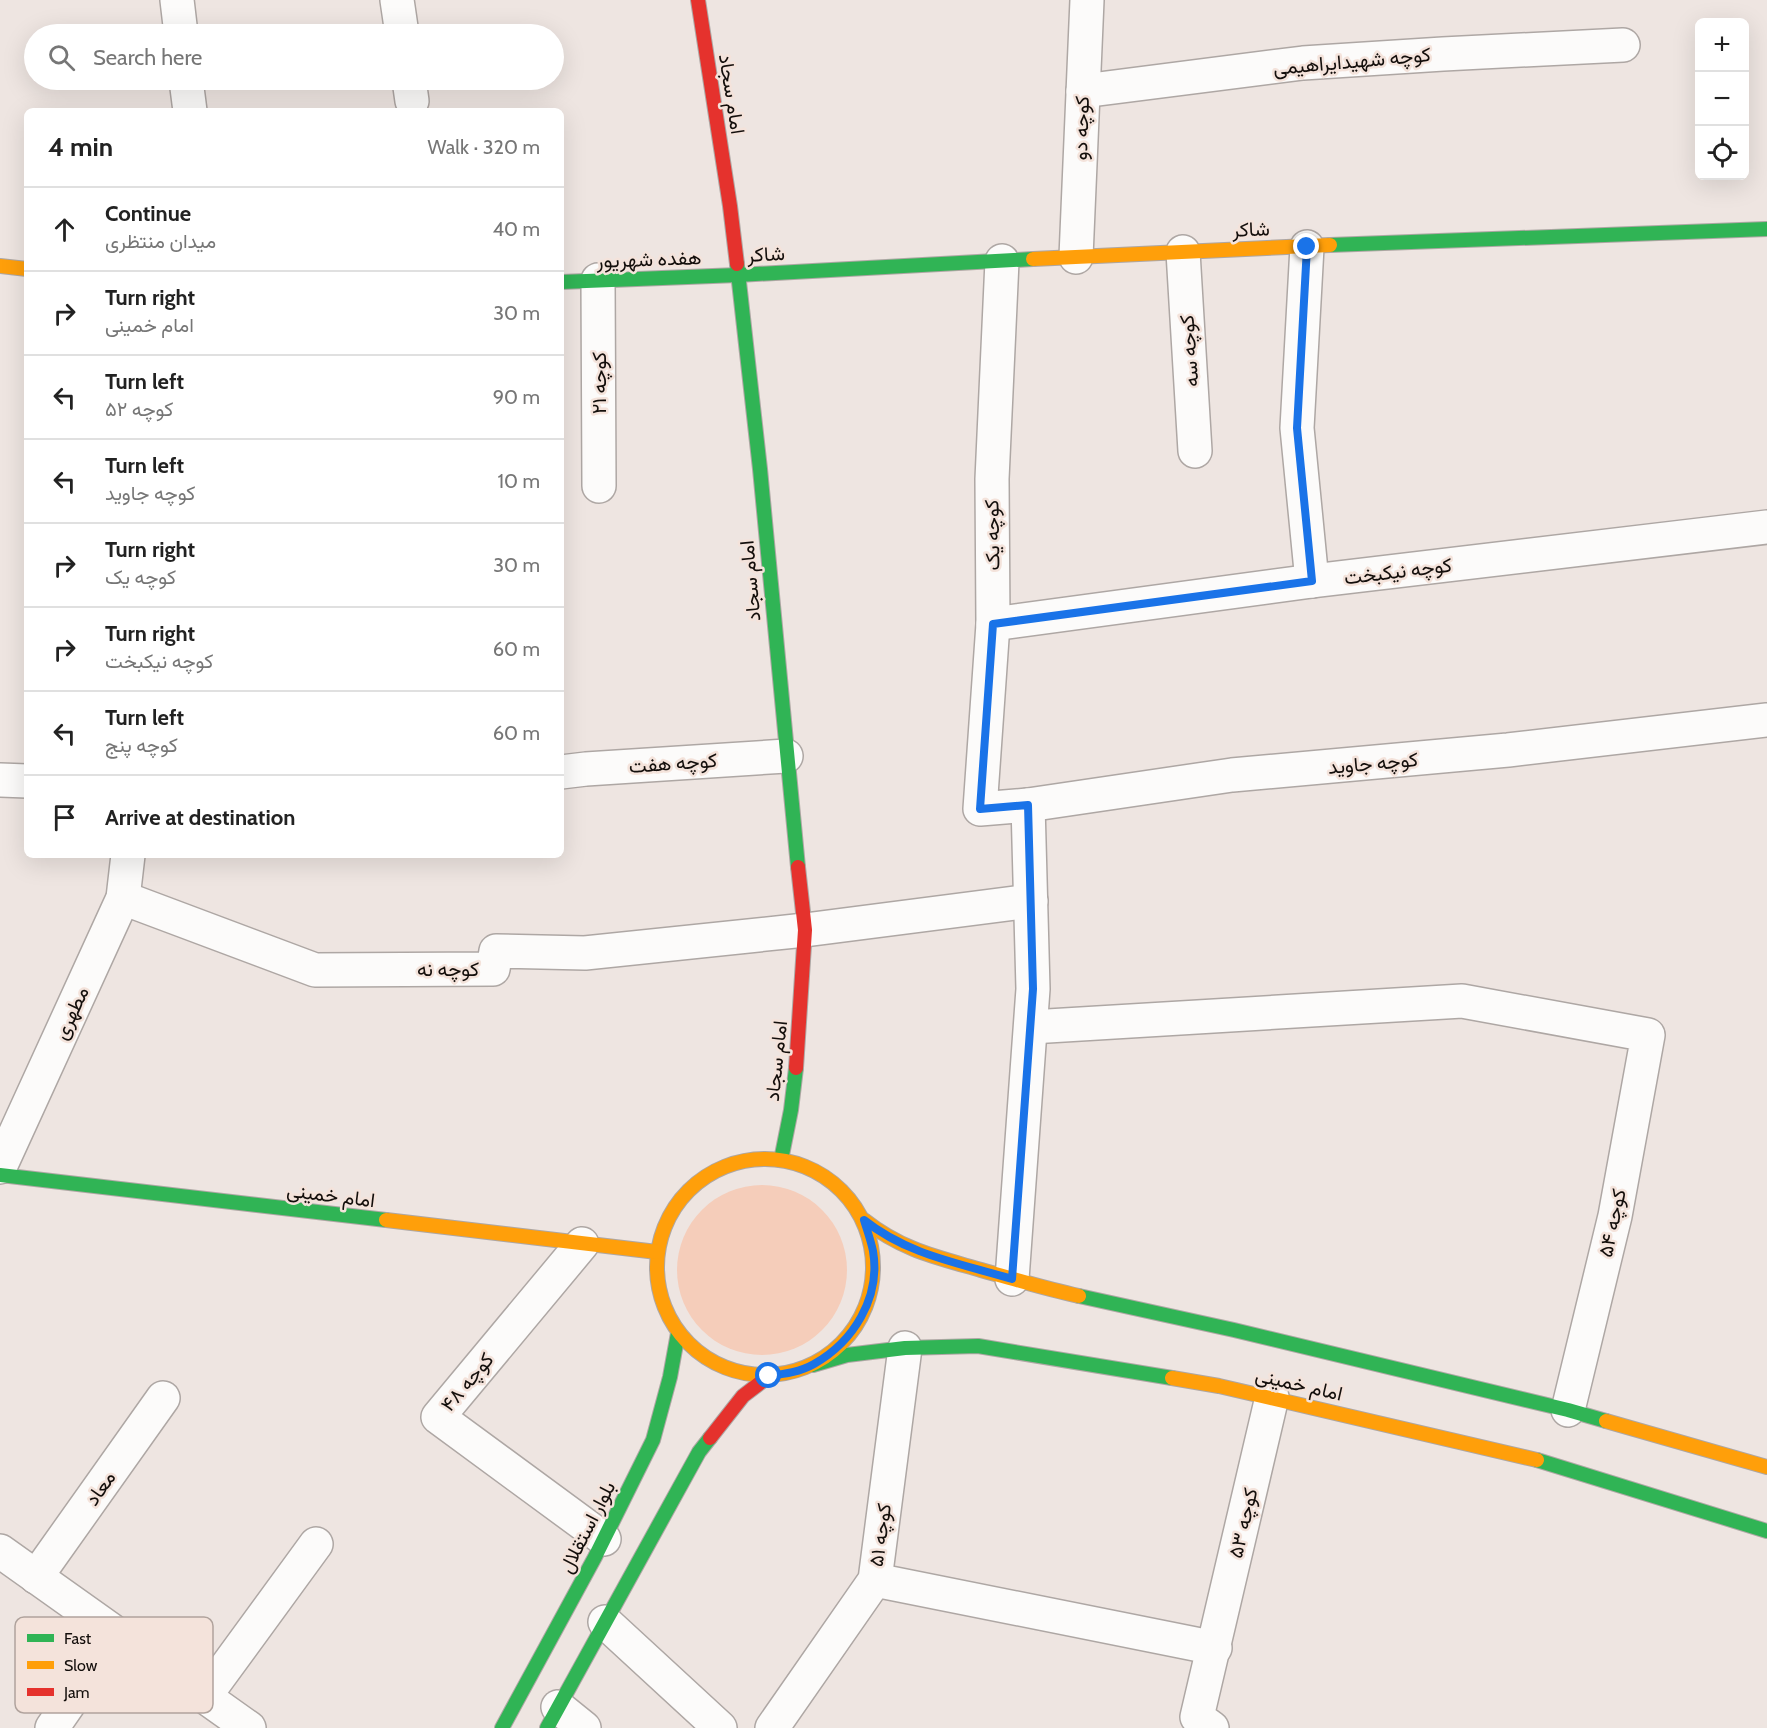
<!DOCTYPE html>
<html lang="en">
<head>
<meta charset="utf-8">
<style>
  body { margin:0; font-family:Cabin,Vazirmatn,sans-serif; background:#f6f6f6; color:#222 }
  .controls { position:absolute; right:18px; top:18px; display:grid; overflow:hidden; border-radius:9px; box-shadow:0 6px 24px #0002 }
  .controls button { width:54px; height:54px; display:grid; place-items:center; padding:0; border:0; border-bottom:2px solid #e0e0e0; background:#fff; color:#222; font:30px sans-serif }
  .stop { position:absolute; width:18px; height:18px; margin:-14px; border:4px solid #1a73e8; border-radius:50%; background:#fff }
  .stop.end { background:#1a73e8; border-color:#fff; box-shadow:0 2px 6px #0008 }
  .list { margin:0; padding:0; list-style:none }
  h2 { display:flex; justify-content:space-between; align-items:center; height:78px; margin:0; padding:0 24px; font-size:26px }
  h2 small { font-size:20px; font-weight:400; color:#767676 }
  .list li { display:grid; grid-template-columns:39px 1fr auto; gap:18px; align-items:center; box-sizing:border-box; height:84px; padding:0 24px; border-top:2px solid #e0e0e0 }
  .list b { display:block; font-size:22px; white-space:nowrap }
  .list p { margin:0; font-size:20px; white-space:nowrap; color:#767676 }
  .list em { font-size:20px; font-style:normal; color:#767676 }
  .icon { flex:none; width:33px; height:33px; fill:none; stroke:currentColor; stroke-width:2; stroke-linecap:round; stroke-linejoin:round }
  .map { position:relative; flex:none; width:1767px; height:1728px; overflow:hidden }
  .search { position:absolute; background:#fff; box-shadow:0 6px 24px #0002; left:24px; top:24px; width:540px; height:66px; display:flex; align-items:center; gap:15px; box-sizing:border-box; padding:0 21px; border-radius:33px; color:#767676; font-size:22px }
  .panel { position:absolute; background:#fff; box-shadow:0 6px 24px #0002; left:24px; top:108px; width:540px; height:750px; border-radius:9px }
  .map>svg:first-child { display:block }
  .green { fill:#f5cdba }
  .lines { fill:none; stroke-linecap:round; stroke-linejoin:round }
  .street-casing { stroke:#aea7a4; stroke-width:36 }
  .fast-casing { stroke:#aea7a4; stroke-width:16 }
  .slow-casing { stroke:#aea7a4; stroke-width:16 }
  .jam-casing { stroke:#aea7a4; stroke-width:16 }
  .street { stroke:#fcfbfa; stroke-width:33 }
  .fast { stroke:#30b455; stroke-width:14 }
  .slow { stroke:#ff9f0a; stroke-width:14 }
  .jam { stroke:#e5322d; stroke-width:14 }
  .route { stroke:#1a73e8; stroke-width:8 }
  .labels { text-anchor:middle; dominant-baseline:central; stroke-width:5; stroke-linejoin:round; paint-order:stroke }
  .street-label { font-size:20px; fill:#130e0b; stroke:#f4e3db }
  .key { fill:#f4e3db; stroke:#b0a39d; stroke-width:1.5 }
  .key-label { font-size:16px; fill:#130e0b }
</style>
</head>
<body>
<div class="map">
<svg width="1767" height="1728" viewBox="0 0 1767 1728">
  <rect width="100%" height="100%" fill="#eee5e1"/>
  <circle class="green" cx="762" cy="1270" r="85"/>
  <g class="lines">
    <defs>
      <g id="street">
        <polyline points="177,0 181,34"/>
        <polyline points="397,0 402,34"/>
        <polyline points="186,80 190,111"/>
        <polyline points="409,80 412,101"/>
        <polyline points="1083,91 1303,63 1443,54 1623,45"/>
        <polyline points="1307,247 1297,428 1312,581"/>
        <polyline points="1183,252 1195,451"/>
        <polyline points="1076,257 1087,0"/>
        <polyline points="1002,261 992,479 993,624 980,809 1028,805 1232,775 1508,750 1767,720"/>
        <polyline points="598,280 599,486"/>
        <polyline points="993,624 1312,581 1767,527"/>
        <polyline points="561,772 586,769 786,756"/>
        <polyline points="0,780 27,781"/>
        <polyline points="123,898 315,970 493,969 496,951 585,953 805,930 1031,901"/>
        <polyline points="1031,1027 1462,1001 1648,1035 1615,1216 1568,1410"/>
        <polyline points="0,1167 123,898 128,855"/>
        <polyline points="582,1244 438,1417 604,1539"/>
        <polyline points="1012,1279 1033,989 1028,805"/>
        <polyline points="0,1551 249,1728"/>
        <polyline points="36,1577 163,1398"/>
        <polyline points="875,1580 1215,1648"/>
        <polyline points="605,1622 720,1728"/>
        <polyline points="205,1696 316,1544"/>
        <polyline points="558,1707 584,1728"/>
        <polyline points="52,1728 117,1634"/>
        <polyline points="772,1728 875,1580 905,1348"/>
        <polyline points="1212,1728 1197,1717 1272,1397"/>
      </g>
      <g id="fast">
        <polyline points="1330,245 1767,229"/>
        <polyline points="737,264 760,469 798,867"/>
        <polyline points="561,282 738,275 1033,259"/>
        <polyline points="781,1160 791,1110 796,1068"/>
        <polyline points="0,1175 386,1220"/>
        <polyline points="1079,1296 1234,1330 1568,1410 1606,1421"/>
        <polyline points="813,1365 847,1355 905,1348 978,1346 1172,1378"/>
        <polyline points="1537,1460 1767,1531"/>
        <polyline points="502,1728 595,1557 653,1440 670,1377 678,1333"/>
        <polyline points="547,1728 699,1452 710,1438"/>
      </g>
      <g id="slow">
        <polyline points="1033,259 1330,245"/>
        <polyline points="0,266 27,269"/>
        <circle cx="765" cy="1267" r="108"/>
        <polyline points="386,1220 657,1252"/>
        <path d="M 864,1220 C 902,1250 936,1257 981,1270 C 1014,1279 1046,1289 1079,1296"/>
        <polyline points="1172,1378 1219,1386 1537,1460"/>
        <polyline points="1606,1421 1767,1467"/>
      </g>
      <g id="jam">
        <polyline points="698,0 730,206 737,264"/>
        <polyline points="796,1068 805,930 798,867"/>
        <polyline points="710,1438 743,1396 769,1376"/>
      </g>
    </defs>
    <use href="#street" class="street-casing"/>
    <use href="#fast" class="fast-casing"/>
    <use href="#slow" class="slow-casing"/>
    <use href="#jam" class="jam-casing"/>
    <use href="#street" class="street"/>
    <use href="#fast" class="fast"/>
    <use href="#slow" class="slow"/>
    <use href="#jam" class="jam"/>
  </g>
  <g class="lines">
    <path class="route" d="M 769,1376 C 784,1374 800,1372 814,1364 C 853,1342 881,1298 873,1251 C 871,1241 867,1230 864,1220 C 908,1255 959,1263 1012,1279 L 1033,989 L 1028,805 L 980,809 L 993,624 L 1312,581 L 1297,428 L 1307,247"/>
  </g>
  <g class="labels">
    <g class="street-label">
      <text transform="translate(1352 61) rotate(-5)">کوچه شهیدایراهیمی</text>
      <text transform="translate(732 94) rotate(81)">امام سجاد</text>
      <text transform="translate(1081 128) rotate(-88)">کوچه دو</text>
      <text transform="translate(1251 229) rotate(-2)">شاکر</text>
      <text transform="translate(766 254) rotate(-3)">شاکر</text>
      <text transform="translate(649 259) rotate(-2)">هفده شهریور</text>
      <text transform="translate(1189 351) rotate(-94)">کوچه سه</text>
      <text transform="translate(599 383) rotate(-90)">کوچه ۲۱</text>
      <text transform="translate(992 535) rotate(-91)">کوچه یک</text>
      <text transform="translate(1398 571) rotate(-7)">کوچه نیکبخت</text>
      <text transform="translate(750 581) rotate(-95)">امام سجاد</text>
      <text transform="translate(673 763) rotate(-4)">کوچه هفت</text>
      <text transform="translate(1373 763) rotate(-5)">کوچه جاوید</text>
      <text x="448" y="969">کوچه نه</text>
      <text transform="translate(71 1013) rotate(-65)">مطهری</text>
      <text transform="translate(776 1061) rotate(-84)">امام سجاد</text>
      <text transform="translate(331 1195) rotate(7)">امام خمینی</text>
      <text transform="translate(1612 1223) rotate(-78)">کوچه ۵۴</text>
      <text transform="translate(467 1382) rotate(-50)">کوچه ۴۸</text>
      <text transform="translate(1299 1384) rotate(13)">امام خمینی</text>
      <text transform="translate(100 1488) rotate(-55)">معاد</text>
      <text transform="translate(1243 1523) rotate(-77)">کوچه ۵۳</text>
      <text transform="translate(587 1527) rotate(-63)">بلوار استقلال</text>
      <text transform="translate(880 1535) rotate(-82)">کوچه ۵۱</text>
    </g>
  </g>
  <rect x="15" y="1617" width="198" height="96" rx="9" class="key"/>
  <rect x="27" y="1634" width="27" height="8" fill="#30b455"/>
  <rect x="27" y="1661" width="27" height="8" fill="#ff9f0a"/>
  <rect x="27" y="1688" width="27" height="8" fill="#e5322d"/>
  <g class="key-label">
    <text x="64" y="1644">Fast</text>
    <text x="64" y="1671">Slow</text>
    <text x="64" y="1698">Jam</text>
  </g>
</svg>
<div class="controls">
<button>+</button>
<button>−</button>
<button><svg class="icon" aria-label="locate" viewBox="0 0 24 24"><circle cx="12" cy="12" r="6"/><path d="M12 2v4M12 18v4M2 12h4M18 12h4"/></svg></button>
</div>
<div class="stop" style="left:769px;top:1376px"></div>
<div class="stop end" style="left:1307px;top:247px"></div>
<div class="search"><svg class="icon" aria-label="search" viewBox="0 0 24 24"><circle cx="10" cy="10" r="6"/><path d="M15 15l6 6"/></svg>Search here</div>
<section class="panel">
<h2>4 min<small>Walk · 320 m</small></h2>
<ul class="list">
<li><svg class="icon" aria-label="ahead" viewBox="0 0 24 24"><path d="M12 20V5M6 11l6-6 6 6"/></svg><div><b>Continue</b><p>میدان منتظری</p></div><em>40 m</em></li>
<li><svg class="icon" aria-label="right" viewBox="0 0 24 24"><path d="M7 20v-9h11M14 6l5 5-5 5"/></svg><div><b>Turn right</b><p>امام خمینی</p></div><em>30 m</em></li>
<li><svg class="icon" aria-label="left" viewBox="0 0 24 24"><path d="M17 20v-9H6M10 6l-5 5 5 5"/></svg><div><b>Turn left</b><p>کوچه ۵۲</p></div><em>90 m</em></li>
<li><svg class="icon" aria-label="left" viewBox="0 0 24 24"><path d="M17 20v-9H6M10 6l-5 5 5 5"/></svg><div><b>Turn left</b><p>کوچه جاوید</p></div><em>10 m</em></li>
<li><svg class="icon" aria-label="right" viewBox="0 0 24 24"><path d="M7 20v-9h11M14 6l5 5-5 5"/></svg><div><b>Turn right</b><p>کوچه یک</p></div><em>30 m</em></li>
<li><svg class="icon" aria-label="right" viewBox="0 0 24 24"><path d="M7 20v-9h11M14 6l5 5-5 5"/></svg><div><b>Turn right</b><p>کوچه نیکبخت</p></div><em>60 m</em></li>
<li><svg class="icon" aria-label="left" viewBox="0 0 24 24"><path d="M17 20v-9H6M10 6l-5 5 5 5"/></svg><div><b>Turn left</b><p>کوچه پنج</p></div><em>60 m</em></li>
<li><svg class="icon" aria-label="arrive" viewBox="0 0 24 24"><path d="M6 21V4h12l-3 4 3 4H6"/></svg><div><b>Arrive at destination</b></div></li>
</ul>
</section>
</div>
</body>
</html>
